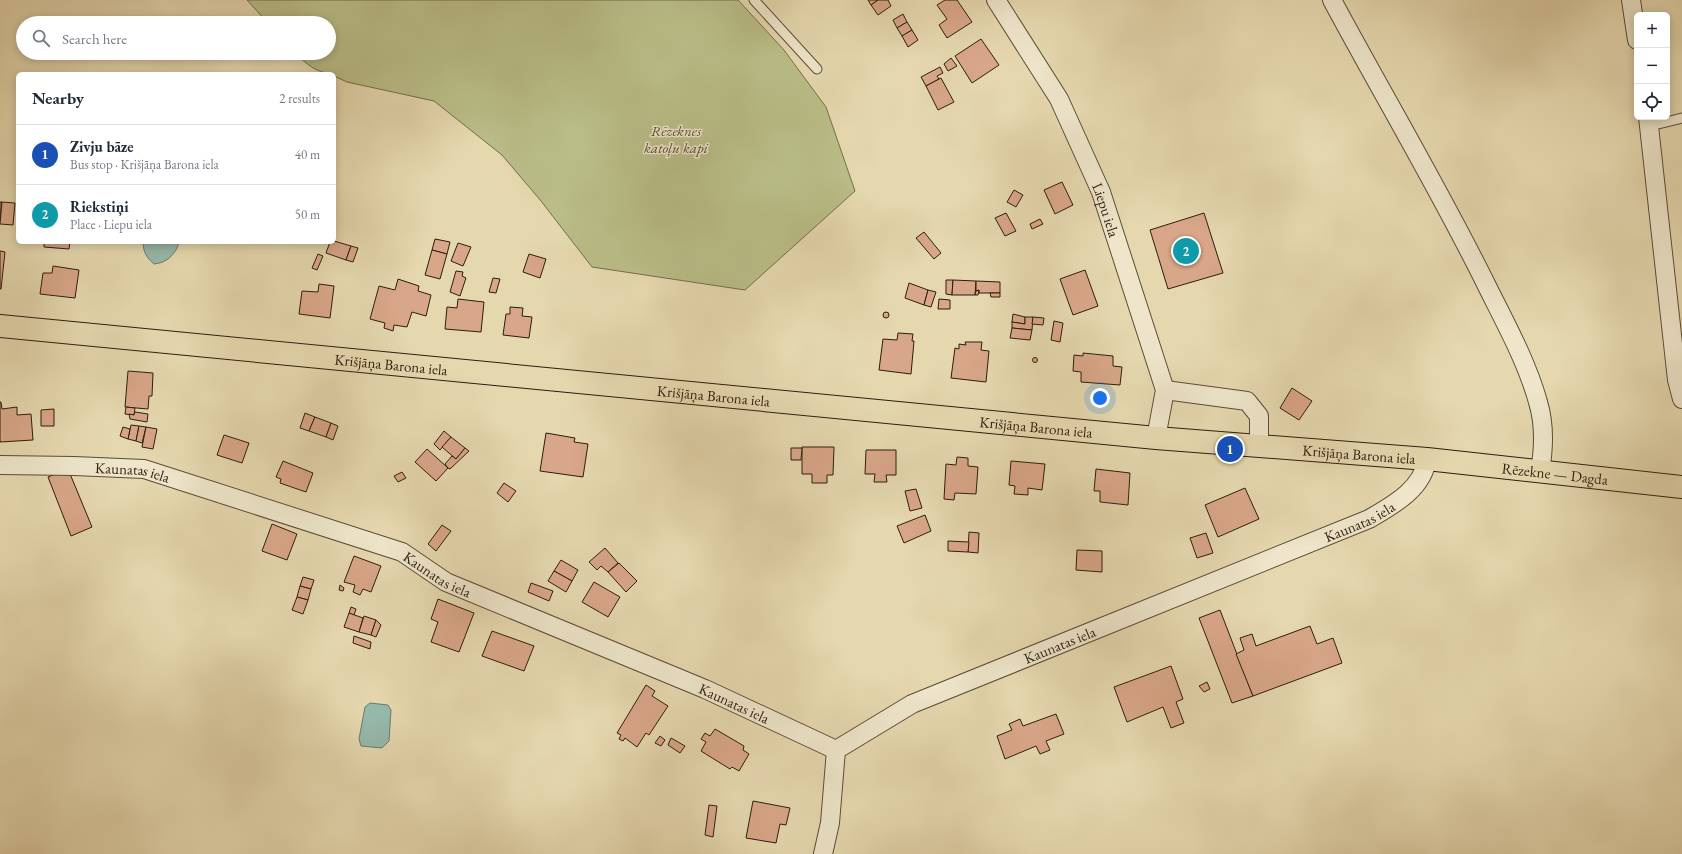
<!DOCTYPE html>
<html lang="en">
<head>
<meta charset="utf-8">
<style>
  body { margin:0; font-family:"EB Garamond",serif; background:#f2f2f3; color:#1f2937 }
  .controls { position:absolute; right:12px; top:12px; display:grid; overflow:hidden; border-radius:6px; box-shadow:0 2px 10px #0003 }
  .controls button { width:36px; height:36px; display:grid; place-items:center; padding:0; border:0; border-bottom:1px solid #e0e1e3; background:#fff; color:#1f2937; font:20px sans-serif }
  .you { position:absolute; left:1100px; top:398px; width:14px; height:14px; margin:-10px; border:3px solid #fff; border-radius:50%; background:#1a73e8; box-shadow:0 0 0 6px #1a73e833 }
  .badge { display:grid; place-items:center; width:26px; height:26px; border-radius:50%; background:#d93025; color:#fff; font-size:13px; font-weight:700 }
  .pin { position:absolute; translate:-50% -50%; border:2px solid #fff; box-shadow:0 1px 4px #0006 }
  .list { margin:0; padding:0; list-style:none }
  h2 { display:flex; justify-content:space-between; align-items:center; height:52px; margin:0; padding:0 16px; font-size:17px }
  h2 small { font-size:13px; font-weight:400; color:#747a83 }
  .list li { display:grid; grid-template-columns:26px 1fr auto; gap:12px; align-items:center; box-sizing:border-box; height:60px; padding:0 16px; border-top:1px solid #e0e1e3 }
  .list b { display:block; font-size:15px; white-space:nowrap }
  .list p { margin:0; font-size:13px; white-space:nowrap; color:#747a83 }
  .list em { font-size:13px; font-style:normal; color:#747a83 }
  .icon { flex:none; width:22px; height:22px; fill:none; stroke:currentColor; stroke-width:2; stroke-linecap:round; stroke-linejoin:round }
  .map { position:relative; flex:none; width:1682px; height:854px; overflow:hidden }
  .search { position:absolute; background:#fff; box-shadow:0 2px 10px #0003; left:16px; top:16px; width:320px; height:44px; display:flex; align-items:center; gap:10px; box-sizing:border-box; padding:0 14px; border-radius:22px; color:#747a83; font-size:15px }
  .panel { position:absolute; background:#fff; box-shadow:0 2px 10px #0003; left:16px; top:72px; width:320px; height:172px; border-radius:6px }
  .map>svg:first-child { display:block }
  .green { fill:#b9bd87; stroke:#746d4a }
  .water { fill:#96b9ac; stroke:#6c7b6d }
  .building { fill:#d8a688; stroke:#2e1d0e }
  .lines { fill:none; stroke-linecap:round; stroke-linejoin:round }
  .lane-casing { stroke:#5c4c36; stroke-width:11 }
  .street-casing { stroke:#5c4c36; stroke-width:20 }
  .primary-casing { stroke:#2e1d0e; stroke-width:24 }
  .lane { stroke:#eee5ca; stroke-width:9 }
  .street { stroke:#eee5ca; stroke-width:18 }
  .primary { stroke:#e5d7ae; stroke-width:22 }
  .labels { text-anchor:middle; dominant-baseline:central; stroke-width:3; stroke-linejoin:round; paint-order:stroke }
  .park-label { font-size:15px; font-style:italic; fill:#584d32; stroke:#eee5ca }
  .street-label { font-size:15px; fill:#2e1d0e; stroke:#eee5ca }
</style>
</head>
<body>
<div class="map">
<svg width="1682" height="854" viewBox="0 0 1682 854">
  <rect width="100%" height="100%" fill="#e5d7ae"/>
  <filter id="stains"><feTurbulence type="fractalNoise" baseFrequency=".005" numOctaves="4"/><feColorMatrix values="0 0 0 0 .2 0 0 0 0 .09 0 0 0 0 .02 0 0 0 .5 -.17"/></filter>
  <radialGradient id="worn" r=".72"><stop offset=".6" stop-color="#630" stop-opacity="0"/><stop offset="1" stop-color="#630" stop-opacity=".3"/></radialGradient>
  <path class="green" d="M 247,0 L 738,0 L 784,50 L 826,107 L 855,191 L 745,290 L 592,267 L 541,201 L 502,155 L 434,101 L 347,82 L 334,76 L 334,74 C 319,74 305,64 296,53 L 329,53 L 329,23 L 268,23 Z"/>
  <g class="water">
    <path d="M 143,242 L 179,242 C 176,254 167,263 154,264 C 147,258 143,252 143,242 Z"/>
    <polygon points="370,703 388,705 391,710 389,741 382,748 361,746 359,739 365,707"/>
  </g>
  <g class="building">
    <polygon points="868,0 878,0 871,5"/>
    <polygon points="878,0 888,0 891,6 878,15 871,5"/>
    <polygon points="945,0 957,0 972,22 947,38 939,25 947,19 937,5"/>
    <polygon points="903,14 907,22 897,28 893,20"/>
    <polygon points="907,22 912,30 902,36 897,28"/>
    <polygon points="912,30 918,40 908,47 902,36"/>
    <polygon points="981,39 999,65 972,83 955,56"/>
    <polygon points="951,58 957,66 948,71 944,64"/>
    <polygon points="940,67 943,73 937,76 939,79 926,86 921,77"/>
    <polygon points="941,78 954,102 938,110 926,86"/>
    <polygon points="1062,182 1073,205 1055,214 1044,190"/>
    <polygon points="1014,190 1023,195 1016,207 1007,202"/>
    <polygon points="0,202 2,202 0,222"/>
    <polygon points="2,202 15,203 13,225 0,224"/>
    <polygon points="1006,213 1016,231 1005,236 995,218"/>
    <polygon points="1204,213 1223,273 1168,289 1150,230"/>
    <polygon points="1040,219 1043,224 1032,229 1030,224"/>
    <polygon points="924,232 941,253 934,259 916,238"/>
    <polygon points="435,239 450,242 447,254 432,250"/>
    <polygon points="334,241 351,246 346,260 326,253 330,242 334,242"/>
    <polygon points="44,242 70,242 69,249 44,247"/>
    <polygon points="458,243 471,247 463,266 451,261"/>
    <polygon points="351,246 358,248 353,262 346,260"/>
    <polygon points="432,250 447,254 440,279 425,275"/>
    <polygon points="0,251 5,252 1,289 0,289"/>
    <polygon points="318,254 323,256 317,270 312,268"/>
    <polygon points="529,254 546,259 540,278 523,272"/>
    <polygon points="53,266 79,270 75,298 40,294 43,273 52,273"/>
    <polygon points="1085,270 1098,306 1073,315 1060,279"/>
    <polygon points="456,271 463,272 462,276 466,278 460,296 450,292"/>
    <polygon points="493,278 500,279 496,293 489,292"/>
    <polygon points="398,279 419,286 418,291 431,295 426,316 412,312 407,327 394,325 393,331 384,328 385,323 370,319 379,286 395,290"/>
    <polygon points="946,280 953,280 952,295 946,294"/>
    <polygon points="953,280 976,281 975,295 952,295"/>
    <polygon points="976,281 1000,282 1000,293 979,293 979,290 976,291"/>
    <polygon points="909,283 928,290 924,305 905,298"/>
    <polygon points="319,284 334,286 330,318 299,314 302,291 318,292"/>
    <polygon points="928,290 936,292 931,307 924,305"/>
    <polygon points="979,290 978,295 975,295 976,291"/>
    <polygon points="990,293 1000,293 1000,297 991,297"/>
    <polygon points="458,299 484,302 481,332 445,329 447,307 457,308"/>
    <polygon points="939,299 950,300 950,309 938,309"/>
    <polygon points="510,307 523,308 522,316 532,317 529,338 503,335 506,314 510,314"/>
    <circle cx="886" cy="315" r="3"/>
    <polygon points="1013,314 1025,317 1025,324 1012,322"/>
    <polygon points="1025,317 1033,317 1032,330 1012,328 1012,322 1025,324"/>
    <polygon points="1033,317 1044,318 1043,325 1032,324"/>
    <polygon points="1054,321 1063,323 1060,342 1051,340"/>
    <polygon points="1012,328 1032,330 1030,340 1010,338"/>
    <polygon points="898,333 913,334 912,341 914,341 911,374 879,370 883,339 897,340"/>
    <polygon points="965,342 982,342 981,350 989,351 986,382 951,378 955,348 959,349 959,344 966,345"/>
    <polygon points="1083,353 1113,356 1113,366 1122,367 1120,385 1081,382 1081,372 1073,371 1074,355 1083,356"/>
    <circle cx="1035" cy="360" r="2.5"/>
    <polygon points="128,371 153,373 152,396 149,396 148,409 125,407"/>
    <polygon points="1292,388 1312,401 1299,420 1280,408"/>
    <polygon points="0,402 1,402 2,409 17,407 17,415 31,414 33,440 0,442"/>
    <polygon points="126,407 135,408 134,415 125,414"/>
    <polygon points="54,409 54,426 41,426 41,410"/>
    <polygon points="135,412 148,414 147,422 130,419 129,414 134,415"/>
    <polygon points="305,413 315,417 309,431 300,428"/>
    <polygon points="315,417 331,423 326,437 309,431"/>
    <polygon points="331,423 338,426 333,440 326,437"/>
    <polygon points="131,425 139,426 136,441 128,439"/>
    <polygon points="139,426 146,427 142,443 136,441"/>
    <polygon points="123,427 130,429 128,439 120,436"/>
    <polygon points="146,427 157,429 153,449 142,447"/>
    <polygon points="444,431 451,437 440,450 434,444"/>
    <polygon points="546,433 575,438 574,442 588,444 583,477 540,471"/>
    <polygon points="224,435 249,443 242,463 217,455"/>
    <polygon points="451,437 465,448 456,459 442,447"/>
    <polygon points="802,447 834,447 833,475 827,475 827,483 812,483 812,474 802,474"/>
    <polygon points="465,448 469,451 450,469 448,468 445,464 452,456 456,459"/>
    <polygon points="791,448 802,448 801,460 791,460"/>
    <polygon points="427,449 448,468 436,481 415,462"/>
    <polygon points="866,450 896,450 896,475 886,475 887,482 874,482 875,474 865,474"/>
    <polygon points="957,457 968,458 968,466 978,467 976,494 955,493 954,500 944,499 946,464 956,465"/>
    <polygon points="283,461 313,473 306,492 280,483 281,479 276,477"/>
    <polygon points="1011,461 1045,464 1042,490 1028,488 1028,495 1014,494 1015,486 1009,485"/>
    <polygon points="68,469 92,527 71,536 48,477"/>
    <polygon points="1096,469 1130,473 1128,505 1100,502 1100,491 1094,491"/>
    <polygon points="402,472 406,478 398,482 394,476"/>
    <polygon points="504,483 516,491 508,502 497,493"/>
    <polygon points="1245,488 1259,519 1218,537 1205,505"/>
    <polygon points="916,489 922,508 910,511 905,491"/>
    <polygon points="925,515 931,531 904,543 897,526"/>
    <polygon points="272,524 297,534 287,560 262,551"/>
    <polygon points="442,525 451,531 436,551 428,544"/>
    <polygon points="969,532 979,533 978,553 968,552"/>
    <polygon points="1206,533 1213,553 1197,558 1190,538"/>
    <polygon points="948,541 969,542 968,552 948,551"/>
    <polygon points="605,548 618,563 608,572 601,566 597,570 589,562"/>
    <polygon points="1077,550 1102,551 1102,572 1076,570"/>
    <polygon points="354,556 381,566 371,592 363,589 360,595 353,592 355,585 344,582"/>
    <polygon points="561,560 578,570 572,581 554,571"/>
    <polygon points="619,563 637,581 626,592 608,572"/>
    <polygon points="554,571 572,581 566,592 548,581"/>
    <polygon points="303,577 314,580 311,589 300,586"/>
    <polygon points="594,582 620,597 608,617 582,602"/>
    <polygon points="531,583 553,591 549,601 528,592"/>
    <polygon points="340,585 344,588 343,591 339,590"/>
    <polygon points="300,586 311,589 308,600 297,597"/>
    <polygon points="297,597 308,600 303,614 292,610"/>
    <polygon points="438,599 474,613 459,652 431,642 438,622 431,619"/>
    <polygon points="351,607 356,609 354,615 349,613"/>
    <polygon points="1220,610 1253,696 1232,703 1199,618"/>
    <polygon points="349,613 363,618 359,632 344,627"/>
    <polygon points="364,616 376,620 371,635 359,632"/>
    <polygon points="376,620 381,625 376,637 371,635"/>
    <polygon points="1310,626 1317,644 1333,638 1342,663 1253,696 1236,654 1244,650 1240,638 1252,634 1256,646"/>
    <polygon points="492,631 534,646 524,671 482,656"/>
    <polygon points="354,636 371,642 370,649 353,643"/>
    <polygon points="1171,666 1183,699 1176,702 1184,723 1171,728 1163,707 1127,722 1114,687"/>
    <polygon points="1207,682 1210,689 1204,692 1199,686"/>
    <polygon points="646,685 655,691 652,696 668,706 649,735 646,733 637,747 625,738 623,741 619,739 621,735 617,733"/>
    <polygon points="1056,714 1064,734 1046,741 1050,750 1040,754 1036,746 1005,759 997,736 1012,730 1009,724 1020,719 1023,726"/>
    <polygon points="715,729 744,746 743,750 749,754 739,771 732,767 730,769 701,751 706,742 701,739 705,733 710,736"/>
    <polygon points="660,736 665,740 661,746 655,743"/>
    <polygon points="671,738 685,746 680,753 668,745"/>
    <polygon points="753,801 790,808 786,825 780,824 776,843 746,838"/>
    <polygon points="709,805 717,806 713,837 705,835"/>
  </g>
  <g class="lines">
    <defs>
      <g id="lane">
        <polyline points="754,0 817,69"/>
        <polyline points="1650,126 1682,118"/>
      </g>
      <g id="street">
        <path id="s1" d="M 996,0 L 1059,99 L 1101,192 L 1165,390 L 1156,438"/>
        <path d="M 1332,0 C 1382,93 1436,184 1483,278 C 1503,319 1526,359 1538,402 C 1545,425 1544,448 1540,471"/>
        <polyline points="1631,0 1637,40"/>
        <polyline points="1648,117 1677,380 1682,399"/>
        <polyline points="1165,390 1247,401 1259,416 1259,446"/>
        <path id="s2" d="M 0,465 L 74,466 L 144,469 L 402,552 L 446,582 L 705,689 L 836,750 L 912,704 L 1369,519 C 1393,505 1423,489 1427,459"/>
        <polyline points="823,854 830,823 836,750"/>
      </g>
      <g id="primary">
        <path id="s3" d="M 0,326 L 1156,438 L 1427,459 L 1682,487"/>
      </g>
    </defs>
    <use href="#lane" class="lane-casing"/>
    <use href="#street" class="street-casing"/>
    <use href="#primary" class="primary-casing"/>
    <use href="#lane" class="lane"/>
    <use href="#street" class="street"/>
    <use href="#primary" class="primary"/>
  </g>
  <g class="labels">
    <g class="park-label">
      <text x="676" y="130">Rēzeknes<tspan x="676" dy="17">katoļu kapi</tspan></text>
    </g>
    <g class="street-label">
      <text stroke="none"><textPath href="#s1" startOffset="238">Liepu iela</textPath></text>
      <text stroke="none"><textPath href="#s3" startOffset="393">Krišjāņa Barona iela</textPath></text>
      <text stroke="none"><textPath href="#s3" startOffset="717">Krišjāņa Barona iela</textPath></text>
      <text stroke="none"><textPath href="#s3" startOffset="1041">Krišjāņa Barona iela</textPath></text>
      <text stroke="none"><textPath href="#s3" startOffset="1365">Krišjāņa Barona iela</textPath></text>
      <text stroke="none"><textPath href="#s2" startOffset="133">Kaunatas iela</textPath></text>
      <text stroke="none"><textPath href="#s3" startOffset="1562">Rēzekne — Dagda</textPath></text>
      <text stroke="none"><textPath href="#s2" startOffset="1465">Kaunatas iela</textPath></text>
      <text stroke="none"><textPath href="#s2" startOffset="457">Kaunatas iela</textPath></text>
      <text stroke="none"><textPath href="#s2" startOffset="1141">Kaunatas iela</textPath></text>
      <text stroke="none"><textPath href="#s2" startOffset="781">Kaunatas iela</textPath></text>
    </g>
  </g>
  <rect width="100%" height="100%" filter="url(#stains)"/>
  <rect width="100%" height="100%" fill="url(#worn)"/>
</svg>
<div class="controls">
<button>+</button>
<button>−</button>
<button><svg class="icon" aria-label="locate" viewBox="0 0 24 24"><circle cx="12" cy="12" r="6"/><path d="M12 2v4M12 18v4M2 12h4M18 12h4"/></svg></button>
</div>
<div class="you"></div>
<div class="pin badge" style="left:1230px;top:449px;background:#1a4fb4">1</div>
<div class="pin badge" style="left:1186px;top:251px;background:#0f9aa8">2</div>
<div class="search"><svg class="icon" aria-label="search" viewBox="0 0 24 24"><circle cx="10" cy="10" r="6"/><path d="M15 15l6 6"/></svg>Search here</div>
<section class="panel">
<h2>Nearby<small>2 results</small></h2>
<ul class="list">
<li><span class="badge" style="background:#1a4fb4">1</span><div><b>Zivju bāze</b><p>Bus stop · Krišjāņa Barona iela</p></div><em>40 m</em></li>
<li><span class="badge" style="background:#0f9aa8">2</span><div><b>Riekstiņi</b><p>Place · Liepu iela</p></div><em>50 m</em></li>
</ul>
</section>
</div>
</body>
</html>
